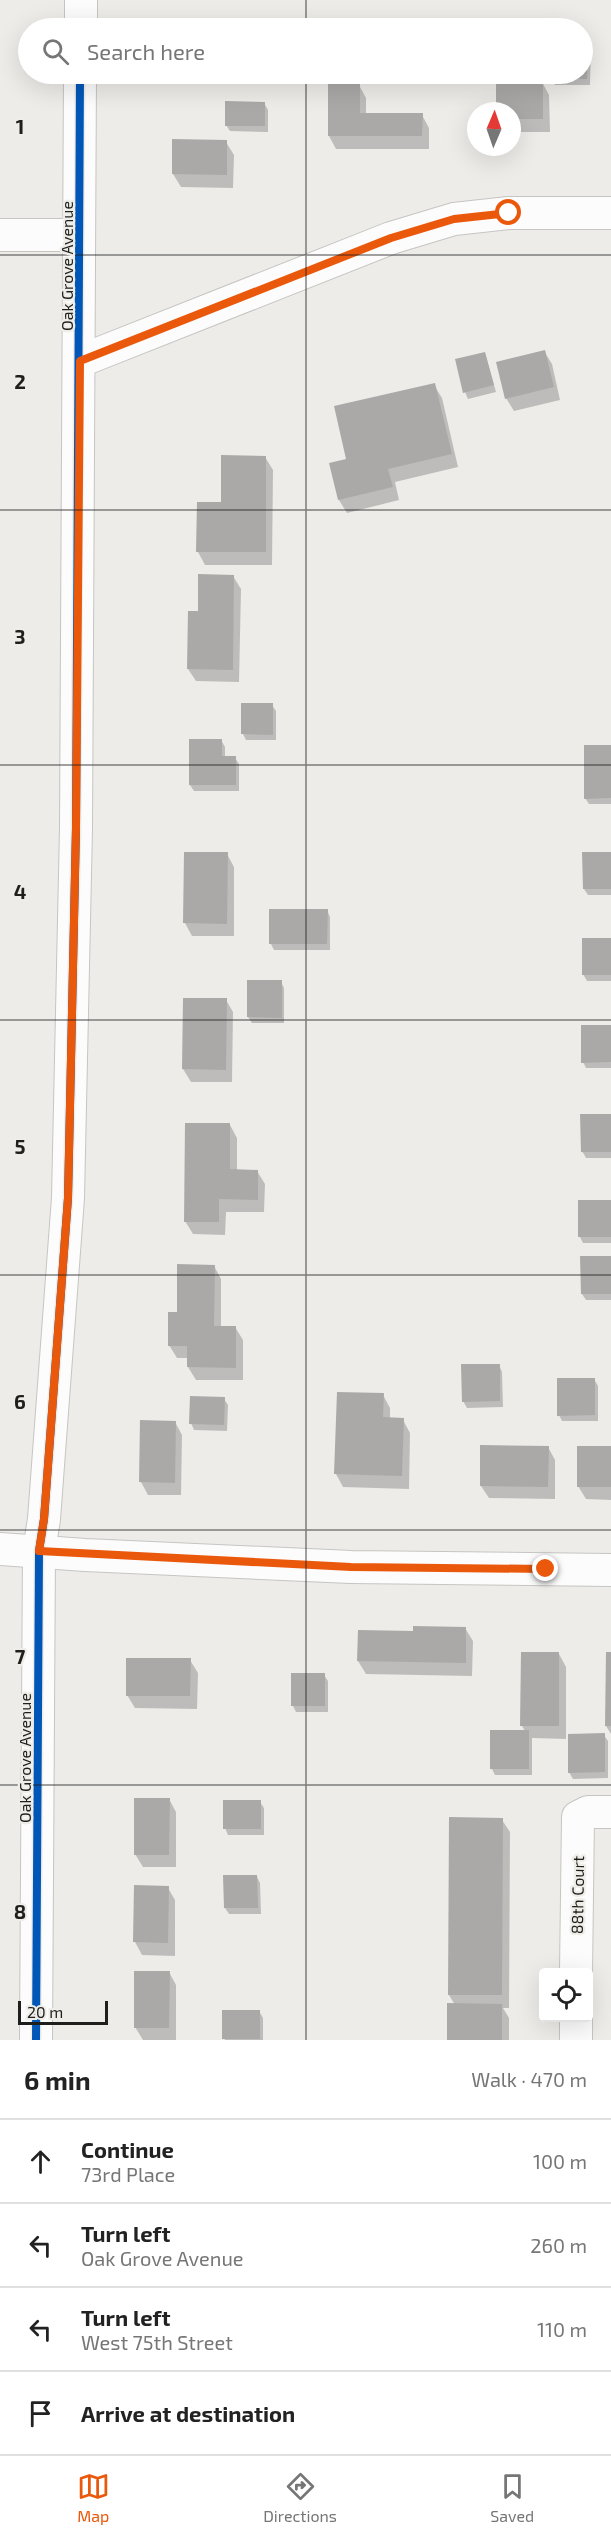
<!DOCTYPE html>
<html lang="en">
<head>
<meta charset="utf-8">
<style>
  body { margin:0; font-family:"Exo 2",sans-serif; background:#f6f6f6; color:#222 }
  .controls { position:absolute; right:18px; bottom:18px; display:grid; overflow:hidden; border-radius:6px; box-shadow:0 6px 24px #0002 }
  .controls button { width:54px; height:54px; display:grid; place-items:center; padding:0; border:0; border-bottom:2px solid #e0e0e0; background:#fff; color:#222; font:30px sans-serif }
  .compass { position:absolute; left:467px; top:102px; width:54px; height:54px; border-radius:50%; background:#fff; box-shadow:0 6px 24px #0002; rotate:2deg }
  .scale { position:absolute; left:18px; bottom:15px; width:90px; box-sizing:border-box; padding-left:6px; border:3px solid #1f1f1d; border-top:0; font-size:16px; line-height:21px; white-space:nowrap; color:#1f1f1d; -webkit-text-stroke:4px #efede7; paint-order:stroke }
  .stop { position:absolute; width:18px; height:18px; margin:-14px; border:4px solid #ea580c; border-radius:50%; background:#fff }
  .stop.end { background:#ea580c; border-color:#fff; box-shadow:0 2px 6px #0008 }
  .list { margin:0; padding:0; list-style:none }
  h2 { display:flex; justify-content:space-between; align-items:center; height:78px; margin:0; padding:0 24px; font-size:26px }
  h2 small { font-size:20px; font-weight:400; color:#767676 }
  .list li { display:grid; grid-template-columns:39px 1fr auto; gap:18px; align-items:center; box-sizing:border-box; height:84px; padding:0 24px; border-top:2px solid #e0e0e0 }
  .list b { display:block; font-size:22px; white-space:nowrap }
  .list p { margin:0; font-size:20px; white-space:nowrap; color:#767676 }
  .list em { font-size:20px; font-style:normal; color:#767676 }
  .icon { flex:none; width:33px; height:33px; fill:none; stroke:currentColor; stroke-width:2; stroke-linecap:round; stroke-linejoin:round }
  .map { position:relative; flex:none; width:611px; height:2040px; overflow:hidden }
  .search { position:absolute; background:#fff; box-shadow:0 6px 24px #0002; left:18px; right:18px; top:18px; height:66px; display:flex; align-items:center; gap:15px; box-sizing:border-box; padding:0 21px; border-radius:33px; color:#767676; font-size:22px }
  .sheet { height:414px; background:#fff }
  nav { display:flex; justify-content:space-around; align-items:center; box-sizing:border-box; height:84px; border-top:2px solid #e0e0e0; background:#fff; font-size:16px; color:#767676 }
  nav a { display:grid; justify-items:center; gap:3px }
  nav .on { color:#ea580c }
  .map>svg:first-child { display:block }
  .shadow { fill:#0003 }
  .building { fill:#aba9a8 }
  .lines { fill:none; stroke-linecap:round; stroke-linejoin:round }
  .minor-casing { stroke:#c6c5c2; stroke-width:34 }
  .minor { stroke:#fcfcfc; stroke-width:32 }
  .cycleway-casing { stroke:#efede7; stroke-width:11 }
  .cycleway { stroke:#0057b8; stroke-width:8 }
  .route { stroke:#ea580c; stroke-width:8 }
  .grid { fill:none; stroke:#1f1f1d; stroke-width:1.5; stroke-opacity:0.55 }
  .labels { text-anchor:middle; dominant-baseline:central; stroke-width:4.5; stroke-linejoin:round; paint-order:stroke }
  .street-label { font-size:16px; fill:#1f1f1d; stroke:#efede7 }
  .grid-label { font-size:20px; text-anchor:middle; font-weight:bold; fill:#1f1f1d; stroke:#efede7; stroke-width:4.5; stroke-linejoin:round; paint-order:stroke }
</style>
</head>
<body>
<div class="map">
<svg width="611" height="2040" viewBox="0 0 611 2040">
  <rect width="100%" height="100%" fill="#edece9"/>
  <g class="shadow">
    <polygon points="587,40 591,46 590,85 555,85 551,74 582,74"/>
    <polygon points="542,82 549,95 550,132 512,132 512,111 497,111"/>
    <polygon points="359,85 366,98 366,115 422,115 429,128 429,149 336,149 329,136"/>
    <polygon points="264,103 268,110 268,132 230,131 226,125"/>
    <polygon points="226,142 234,155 233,188 181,187 173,174"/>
    <polygon points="544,351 552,364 560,400 514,411 506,398"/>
    <polygon points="485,353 496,392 468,399 465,392"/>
    <polygon points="434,385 442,398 458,467 395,482 399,500 347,513 339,500 331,464 348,460"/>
    <polygon points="265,457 273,470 272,565 205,565 198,552"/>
    <polygon points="233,576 241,589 239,682 196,681 188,669"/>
    <polygon points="243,705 272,705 276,711 276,740 246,740 243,734"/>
    <polygon points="221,740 225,747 225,758 235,758 239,764 239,791 194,791 190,785"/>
    <polygon points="611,747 611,804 589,804 585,798"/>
    <polygon points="611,853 611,895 588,895 584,889"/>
    <polygon points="227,854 234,867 234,936 192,936 185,923"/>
    <polygon points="327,910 330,917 330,950 274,950 271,944"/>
    <polygon points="611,939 611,981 587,981 583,974"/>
    <polygon points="281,982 284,988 284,1023 252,1023 248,1017"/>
    <polygon points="226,1000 233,1012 232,1082 191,1082 183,1069"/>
    <polygon points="611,1026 611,1068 586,1068 583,1062"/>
    <polygon points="611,1116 611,1158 586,1158 582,1151"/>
    <polygon points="230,1125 237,1138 237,1171 257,1171 265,1184 264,1212 226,1212 225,1235 193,1234 185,1221"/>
    <polygon points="611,1201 611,1243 583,1243 580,1237"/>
    <polygon points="611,1258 611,1300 586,1300 582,1294"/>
    <polygon points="214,1266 221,1279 221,1327 235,1327 243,1340 243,1380 196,1380 188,1367 188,1358 177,1358 169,1345 179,1314"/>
    <polygon points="499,1365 502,1372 503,1407 467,1408 463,1401"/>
    <polygon points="594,1379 598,1386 598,1421 562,1421 559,1415"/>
    <polygon points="383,1395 390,1408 390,1419 403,1420 410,1433 409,1489 343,1487 336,1474"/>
    <polygon points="224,1399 228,1405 227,1431 194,1430 191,1423"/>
    <polygon points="175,1422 182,1435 181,1495 148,1495 141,1482"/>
    <polygon points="548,1447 555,1460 555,1499 489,1498 481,1486"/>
    <polygon points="611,1448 611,1500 586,1499 578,1486"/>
    <polygon points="465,1628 473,1641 472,1676 366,1674 358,1661 414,1633"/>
    <polygon points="611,1653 611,1734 606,1726"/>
    <polygon points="559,1654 566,1667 566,1739 532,1738 532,1775 495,1775 492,1769 491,1731 525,1731 522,1726"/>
    <polygon points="190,1660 198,1673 197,1709 135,1708 127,1695"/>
    <polygon points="324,1675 328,1681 328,1712 296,1712 293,1706"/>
    <polygon points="604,1735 608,1741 608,1778 573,1779 569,1772"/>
    <polygon points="169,1799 176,1812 176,1867 143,1867 135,1854"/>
    <polygon points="260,1802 264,1808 264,1835 228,1835 225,1828"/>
    <polygon points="502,1820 510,1832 509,2008 503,2008 509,2018 509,2040 449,2040 455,2005 449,1995"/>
    <polygon points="257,1877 260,1883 261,1914 229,1914 225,1908"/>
    <polygon points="168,1888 175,1900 175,1956 142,1955 135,1942"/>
    <polygon points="169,1972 176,1985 176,2040 143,2040 135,2027"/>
    <polygon points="259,2011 263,2018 263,2040 225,2040 224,2038"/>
  </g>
  <g class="building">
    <polygon points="582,38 588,39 587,79 550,79 550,74 582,74"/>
    <polygon points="496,81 543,81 543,119 512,119 512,111 496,111"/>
    <polygon points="328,83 360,83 360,113 423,113 422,136 328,136"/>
    <polygon points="225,101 265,102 265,126 225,126"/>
    <polygon points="172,139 227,140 227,175 172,174"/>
    <polygon points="545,350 554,387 505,399 496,362"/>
    <polygon points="485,352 494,385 463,393 455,359"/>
    <polygon points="435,383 452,454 388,469 393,487 338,500 329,463 346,459 334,406"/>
    <polygon points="221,455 266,456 266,552 196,552 197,502 221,502"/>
    <polygon points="198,574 234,575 233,670 187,669 188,611 198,611"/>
    <polygon points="241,703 273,703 273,735 241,734"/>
    <polygon points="189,739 222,739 222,756 236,756 236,785 189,785"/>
    <polygon points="584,745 611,745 611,798 584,799"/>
    <polygon points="184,852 228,852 227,924 183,923"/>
    <polygon points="582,852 611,852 611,889 583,889"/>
    <polygon points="269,909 328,909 327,944 269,944"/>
    <rect x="582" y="938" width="29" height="37"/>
    <polygon points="247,980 282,980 282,1018 247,1017"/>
    <polygon points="183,998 227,998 226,1070 182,1069"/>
    <polygon points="581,1025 611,1025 611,1062 581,1063"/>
    <polygon points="580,1114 611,1114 611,1152 581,1152"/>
    <polygon points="185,1123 230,1123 230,1169 258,1170 258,1200 219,1199 219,1222 184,1222"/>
    <rect x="578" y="1200" width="33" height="37"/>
    <polygon points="580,1256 611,1256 611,1294 581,1294"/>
    <polygon points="177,1264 215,1265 214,1326 236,1326 236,1368 187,1367 187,1346 168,1346 168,1312 177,1312"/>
    <polygon points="461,1364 500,1364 500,1401 462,1402"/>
    <polygon points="557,1378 595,1378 595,1415 557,1416"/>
    <polygon points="337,1392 384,1393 383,1417 404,1418 402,1476 334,1474"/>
    <polygon points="190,1396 225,1397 224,1425 189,1424"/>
    <polygon points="140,1420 176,1421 175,1483 139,1482"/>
    <polygon points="480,1445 549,1446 548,1487 480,1486"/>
    <rect x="577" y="1446" width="34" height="41"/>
    <polygon points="413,1626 466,1627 466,1663 357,1661 358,1630 413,1631"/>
    <polygon points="521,1652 559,1652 559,1726 520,1726"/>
    <polygon points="606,1652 611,1652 611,1726 605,1726"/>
    <polygon points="126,1658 191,1658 190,1696 126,1696"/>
    <rect x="291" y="1673" width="34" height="33"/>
    <rect x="490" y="1730" width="39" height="39"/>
    <polygon points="605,1733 605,1772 568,1773 568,1734"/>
    <polygon points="134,1798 170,1798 169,1855 134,1855"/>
    <rect x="223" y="1800" width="38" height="29"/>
    <polygon points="449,1817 503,1818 502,1995 448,1995"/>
    <polygon points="223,1875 257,1875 258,1908 224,1908"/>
    <polygon points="134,1885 169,1886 168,1943 133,1942"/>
    <polygon points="134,1971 170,1971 169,2028 134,2028"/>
    <polygon points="447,2003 502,2004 502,2040 447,2040"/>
    <rect x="222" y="2010" width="38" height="29"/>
  </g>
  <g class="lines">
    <defs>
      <g id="minor">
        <polyline points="81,28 81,0"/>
        <polyline points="0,235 78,235"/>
        <polyline points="80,361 391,238 454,219 509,213 611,213"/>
        <polyline points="0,1549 85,1555 351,1567 611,1570"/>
        <polyline points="576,1972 578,1817 588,1812 611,1812"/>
        <polyline points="36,2040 39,1551 44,1519 68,1198 76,828 80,74"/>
        <polyline points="576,2040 576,2018"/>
      </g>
    </defs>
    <use href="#minor" class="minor-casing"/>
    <use href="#minor" class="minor"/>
    <defs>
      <polyline id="cycleway" points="36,2040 39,1551 44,1519 68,1198 76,828 80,74"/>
    </defs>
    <use href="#cycleway" class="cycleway-casing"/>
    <use href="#cycleway" class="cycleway"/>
  </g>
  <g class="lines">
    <polyline class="route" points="509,213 454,219 391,238 80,361 76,828 68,1198 44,1519 39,1551 351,1567 546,1569"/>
  </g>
  <path class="grid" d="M 306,0 L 306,28M 306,74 L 306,2040M 0,255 L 611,255M 0,510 L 611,510M 0,765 L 611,765M 0,1020 L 611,1020M 0,1275 L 611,1275M 0,1530 L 611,1530M 0,1785 L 611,1785"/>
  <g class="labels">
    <g class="street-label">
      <text transform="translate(66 266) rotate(-90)">Oak Grove Avenue</text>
      <text transform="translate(24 1758) rotate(-90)">Oak Grove Avenue</text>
      <text transform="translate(577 1895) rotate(-89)">88th Court</text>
    </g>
  </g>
  <g class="grid-label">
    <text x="20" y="134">1</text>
    <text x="20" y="389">2</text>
    <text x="20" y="644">3</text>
    <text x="20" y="899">4</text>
    <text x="20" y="1154">5</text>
    <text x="20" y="1409">6</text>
    <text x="20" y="1664">7</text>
    <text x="20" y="1919">8</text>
  </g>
</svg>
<div class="controls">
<button><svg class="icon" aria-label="locate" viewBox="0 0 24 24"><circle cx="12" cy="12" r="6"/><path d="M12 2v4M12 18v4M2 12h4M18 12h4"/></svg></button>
</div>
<svg class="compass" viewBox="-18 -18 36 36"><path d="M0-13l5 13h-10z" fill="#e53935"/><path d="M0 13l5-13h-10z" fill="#767676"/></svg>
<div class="scale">20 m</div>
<div class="stop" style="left:509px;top:213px"></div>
<div class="stop end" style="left:546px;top:1569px"></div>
<div class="search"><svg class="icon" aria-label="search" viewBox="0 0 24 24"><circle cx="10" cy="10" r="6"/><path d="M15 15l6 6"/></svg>Search here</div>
</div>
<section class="sheet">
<h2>6 min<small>Walk · 470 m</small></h2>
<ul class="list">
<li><svg class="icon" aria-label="ahead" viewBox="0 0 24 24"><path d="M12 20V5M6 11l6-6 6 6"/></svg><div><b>Continue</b><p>73rd Place</p></div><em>100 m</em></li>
<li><svg class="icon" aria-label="left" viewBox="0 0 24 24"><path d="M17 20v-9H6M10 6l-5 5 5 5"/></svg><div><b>Turn left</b><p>Oak Grove Avenue</p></div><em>260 m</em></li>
<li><svg class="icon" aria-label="left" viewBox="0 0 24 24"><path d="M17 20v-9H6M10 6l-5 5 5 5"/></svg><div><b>Turn left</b><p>West 75th Street</p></div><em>110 m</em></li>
<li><svg class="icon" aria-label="arrive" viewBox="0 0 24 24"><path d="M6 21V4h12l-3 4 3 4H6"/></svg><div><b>Arrive at destination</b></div></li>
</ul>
</section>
<nav>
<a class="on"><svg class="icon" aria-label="map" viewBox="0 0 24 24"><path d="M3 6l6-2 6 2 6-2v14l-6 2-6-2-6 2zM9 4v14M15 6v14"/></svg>Map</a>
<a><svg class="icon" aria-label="directions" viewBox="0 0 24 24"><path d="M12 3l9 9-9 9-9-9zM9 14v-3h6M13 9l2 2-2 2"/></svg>Directions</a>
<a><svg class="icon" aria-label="saved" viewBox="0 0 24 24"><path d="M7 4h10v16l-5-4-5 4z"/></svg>Saved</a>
</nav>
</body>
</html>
